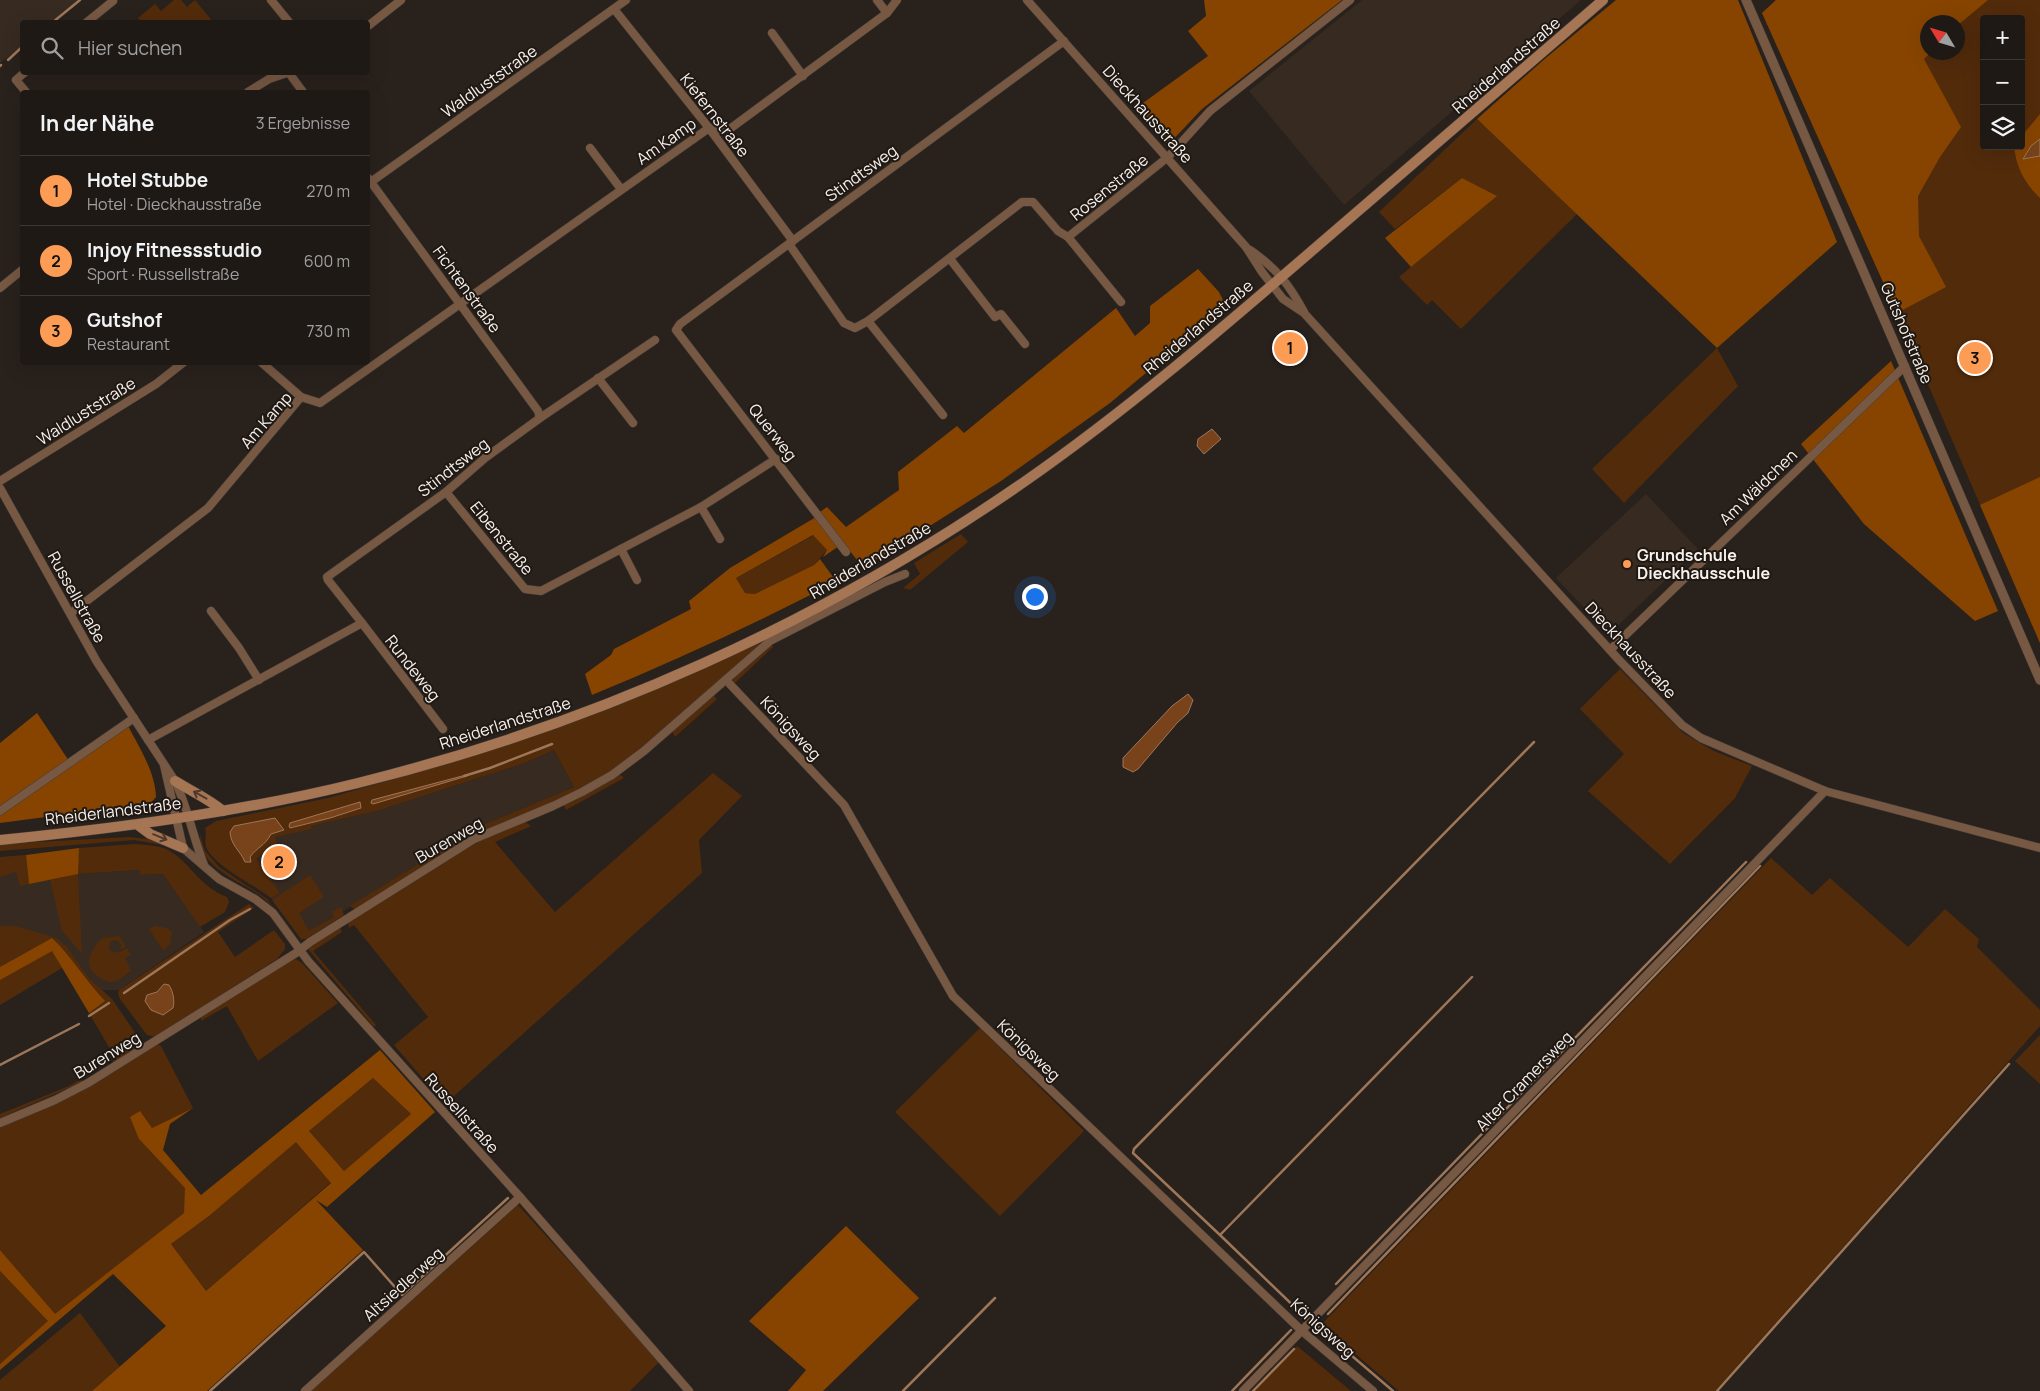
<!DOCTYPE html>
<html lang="de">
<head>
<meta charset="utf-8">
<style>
  body { margin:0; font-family:Manrope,sans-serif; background:#27221e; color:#f1f3f6 }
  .controls { position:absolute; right:15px; top:15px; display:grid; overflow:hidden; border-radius:5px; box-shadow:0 5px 20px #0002 }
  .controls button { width:45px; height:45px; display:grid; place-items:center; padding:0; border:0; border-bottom:1px solid #3c3834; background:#1f1915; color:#f1f3f6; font:25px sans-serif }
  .compass { position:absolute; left:1920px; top:15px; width:45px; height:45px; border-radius:50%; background:#1f1915; box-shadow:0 5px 20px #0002; rotate:308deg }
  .you { position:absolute; left:1034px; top:596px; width:18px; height:18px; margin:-12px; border:4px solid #fff; border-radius:50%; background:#1a73e8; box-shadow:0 0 0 8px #1a73e833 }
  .badge { display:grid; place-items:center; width:32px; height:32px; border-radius:50%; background:#fd9d55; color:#111; font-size:16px; font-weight:700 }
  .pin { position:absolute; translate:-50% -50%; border:2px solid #fff; box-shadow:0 1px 5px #0006 }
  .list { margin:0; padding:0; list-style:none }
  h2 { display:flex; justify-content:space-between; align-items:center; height:65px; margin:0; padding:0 20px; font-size:21px }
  h2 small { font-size:16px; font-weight:400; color:#a1a0a0 }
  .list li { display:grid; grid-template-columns:32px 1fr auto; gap:15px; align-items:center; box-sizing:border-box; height:70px; padding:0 20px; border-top:1px solid #3c3834 }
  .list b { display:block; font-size:19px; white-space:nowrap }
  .list p { margin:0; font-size:16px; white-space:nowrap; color:#a1a0a0 }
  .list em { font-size:16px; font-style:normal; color:#a1a0a0 }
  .icon { flex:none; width:28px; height:28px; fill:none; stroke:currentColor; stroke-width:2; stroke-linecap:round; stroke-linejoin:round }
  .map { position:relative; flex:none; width:2040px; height:1391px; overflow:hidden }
  .search { position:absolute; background:#1f1915; box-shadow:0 5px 20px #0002; left:20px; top:20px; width:350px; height:55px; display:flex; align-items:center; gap:12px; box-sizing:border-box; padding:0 18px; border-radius:5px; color:#a1a0a0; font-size:19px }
  .panel { position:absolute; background:#1f1915; box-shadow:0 5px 20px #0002; left:20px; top:90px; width:350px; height:275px; border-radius:5px }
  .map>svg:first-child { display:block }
  .built { fill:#372a21 }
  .green { fill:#522b0b; fill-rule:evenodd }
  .forest { fill:#874401; fill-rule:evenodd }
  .water { fill:#78431a; stroke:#9e7759 }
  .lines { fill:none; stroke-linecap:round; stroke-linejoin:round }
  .stream { stroke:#9e7759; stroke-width:2.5 }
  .minor-casing { stroke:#463e39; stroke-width:9 }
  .tertiary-casing { stroke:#463e39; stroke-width:10 }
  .secondary-casing { stroke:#463e39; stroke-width:11 }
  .minor { stroke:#765843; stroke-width:8 }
  .tertiary { stroke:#765843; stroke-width:9 }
  .secondary { stroke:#a67554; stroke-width:10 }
  .oneway { stroke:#4e392a }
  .poi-dot { fill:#fd9d55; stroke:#1f1813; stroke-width:2 }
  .labels { text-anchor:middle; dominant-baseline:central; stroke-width:4; stroke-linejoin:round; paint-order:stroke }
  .street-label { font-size:16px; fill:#f7f1ed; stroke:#1f1813 }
  .poi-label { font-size:16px; font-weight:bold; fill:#f7f1ed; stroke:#1f1813; text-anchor:start }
</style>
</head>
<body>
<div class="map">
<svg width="2040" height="1391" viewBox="0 0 2040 1391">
  <rect width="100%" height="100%" fill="#29211c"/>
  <g class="built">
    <polygon points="0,0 78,0 51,22 22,22 22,46 0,63"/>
    <polygon points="1362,0 1581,0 1344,205 1249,91"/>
    <polygon points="1646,494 1698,549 1609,634 1556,578"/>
    <polygon points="554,750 574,787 485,824 306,934 299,935 271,898 225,827 289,831 377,811 525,763"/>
    <polygon points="26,855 29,883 78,874 140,870 140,875 163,874 204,932 119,990 102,990 89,978 67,947 0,980 0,857"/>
  </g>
  <g class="green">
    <polygon points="174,0 181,0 187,7 195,0 213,22 141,22 138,18 155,4 161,11"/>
    <path d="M 1776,0 L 2040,0 L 2040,643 L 1897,313 L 1762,13 ZM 1984,19 L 2021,19 L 2021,146 L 1984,146 ZM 1928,22 L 1958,22 L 1958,52 L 1928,52 Z"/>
    <polygon points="1477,119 1577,214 1461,329 1432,300 1427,305 1399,277 1496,196 1462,178 1395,229 1379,212"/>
    <polygon points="1717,348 1738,386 1624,503 1592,469"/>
    <polygon points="961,534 968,542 910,590 903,588 920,574 914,563"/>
    <polygon points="814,535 827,550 814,565 755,594 745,593 736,578"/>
    <path d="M 923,551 L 890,574 L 765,641 L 638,752 L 612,771 L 569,796 L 480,833 L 476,830 L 485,824 L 574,787 L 554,750 L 525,763 L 377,811 L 311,826 L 312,829 L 275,837 L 276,845 L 256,859 L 280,893 L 271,898 C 253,884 214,866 206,847 C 204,840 207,834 205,828 L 216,821 L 328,798 L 476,755 L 575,721 L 607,709 Z"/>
    <polygon points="771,644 773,647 734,684 733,681 734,676"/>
    <polygon points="1620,669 1683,733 1714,751 1752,766 1735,798 1670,864 1588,791 1624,754 1580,709"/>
    <polygon points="713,695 717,699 675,737 672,731"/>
    <polygon points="713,773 742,796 699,840 702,873 445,1104 394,1045 428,1017 354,925 349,928 348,921 486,837 524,821 531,826 495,842 555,912"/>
    <polygon points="619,774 624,778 566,810 563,804"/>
    <path d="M 200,835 L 205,851 L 219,867 L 267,899 L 297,939 C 285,932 280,915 271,905 C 251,882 198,873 200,835 Z"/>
    <polygon points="129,837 155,840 163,845 134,840 0,851 0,844"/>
    <polygon points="463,837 463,842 355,910 350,906"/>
    <path d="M 135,844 C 145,845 157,845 166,849 C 189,860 198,886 227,897 L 229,902 L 225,912 L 200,927 L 163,874 L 140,875 L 140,870 L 78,874 L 82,954 L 62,931 L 50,880 L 77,874 L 79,848 Z"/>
    <polygon points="26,855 29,884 20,886 16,872 0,877 0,857"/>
    <polygon points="1771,858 1812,895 1830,878 1908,947 1945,909 1979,939 1977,947 2040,1010 2040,1026 1715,1391 1399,1391 1321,1325"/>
    <polygon points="310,875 324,897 299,913 309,931 334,917 332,912 341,907 344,915 306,939 301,939 272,900"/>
    <polygon points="249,904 254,908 218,932 235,957 274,930 285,944 285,949 277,959 155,1037 147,1035 120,999 118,994 119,990"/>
    <path d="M 0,926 L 15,926 L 47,935 L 57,939 L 67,947 L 89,978 L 112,999 L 138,1037 C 141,1051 125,1057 115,1063 L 113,1061 L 116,1059 L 89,1013 L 104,1001 C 86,981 72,957 52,938 L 0,967 Z"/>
    <polygon points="155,926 167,928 172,932 170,945 163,950 149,929"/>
    <polygon points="340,927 342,932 313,951 376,1025 374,1027 308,949 310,945"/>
    <path d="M 119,936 L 126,946 L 121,950 L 121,944 L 118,941 L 114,940 L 110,942 L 109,948 L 112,952 C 119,953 121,952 127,948 L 131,955 L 125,958 L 131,971 C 126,974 118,982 111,982 C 106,982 100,978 96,975 C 82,964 92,948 102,938 Z"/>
    <polygon points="52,950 62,968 0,1005 0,980"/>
    <polygon points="296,959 302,963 338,1003 258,1061 227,1006 201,1021 201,1017 292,960"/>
    <polygon points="980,1028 1084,1131 1000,1216 895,1112"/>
    <polygon points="2040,1035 2040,1084 2015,1061"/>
    <polygon points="157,1044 161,1046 193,1108 152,1128 139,1139 186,1188 184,1213 55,1315 0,1250 0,1127 83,1090"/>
    <polygon points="373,1078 411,1114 344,1171 309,1131"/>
    <polygon points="81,1079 82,1082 0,1118 0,1114 69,1086"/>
    <polygon points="296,1141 331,1182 206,1291 171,1244 209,1216"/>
    <polygon points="518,1205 660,1361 630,1391 311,1391"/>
    <polygon points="0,1271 49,1321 0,1364"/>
    <polygon points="80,1313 120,1367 92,1391 0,1391 0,1380"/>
    <polygon points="1297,1346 1351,1391 1254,1391"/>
  </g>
  <g class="forest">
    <polygon points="1204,0 1342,0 1202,109 1168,145 1136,108 1208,56 1188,31 1206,16"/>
    <polygon points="1616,0 1738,0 1837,242 1717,348 1477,119 1547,57"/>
    <polygon points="1776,0 1988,0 1958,25 1958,22 1928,22 1928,52 1930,53 1924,59 1961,127 1940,157 1918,196 1919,236 1946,287 1897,313 1762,13"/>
    <path d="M 2040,114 L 2040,139 L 2031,146 L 2024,158 L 2040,156 L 2040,198 C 2025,184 2016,167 2014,146 L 2021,146 L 2021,137 Z"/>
    <polygon points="1462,178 1497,196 1411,267 1385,238"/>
    <polygon points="1198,269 1219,292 1226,306 1110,403 1001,481 863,568 820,512 827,507 846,527 899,490 898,472 957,426 964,433 1116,308 1135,336 1150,323 1150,306"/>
    <polygon points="1891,361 1998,611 1975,621 1864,524 1801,444"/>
    <polygon points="2040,477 2040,643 1980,505"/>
    <path d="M 816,517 L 839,546 L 823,557 L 827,550 L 813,535 L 736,578 L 745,593 L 755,594 L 814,565 L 820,559 L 833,577 L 852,567 L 856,571 C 770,617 682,658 592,695 L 585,674 L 611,655 L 614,649 L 691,609 L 689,601 L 730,568 Z"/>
    <path d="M 37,713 L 69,761 L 126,722 C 138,746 155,770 156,797 L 148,806 L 91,811 L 0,823 L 0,743 Z"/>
    <polygon points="79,848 78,874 29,884 26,855"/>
    <path d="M 52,938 C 72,957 86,981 105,1001 L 89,1013 L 52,951 L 0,980 L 0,967 Z"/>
    <path d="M 380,1050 L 435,1112 L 327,1207 L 316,1200 L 363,1250 L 207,1391 L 92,1391 L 166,1326 L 113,1274 L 0,1370 L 0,1364 L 48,1321 L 0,1271 L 0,1250 L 55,1314 L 184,1213 L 185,1188 L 139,1139 L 130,1117 L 140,1111 L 152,1128 L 193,1108 L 170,1124 L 163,1150 L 201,1195 ZM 373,1078 L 411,1114 L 344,1171 L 309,1131 ZM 296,1142 L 331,1183 L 206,1291 L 171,1244 L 209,1216 Z"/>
    <polygon points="846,1226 919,1298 823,1391 788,1391 806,1370 749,1321"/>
  </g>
  <g class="water">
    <polygon points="2040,139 2040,156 2023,159 2031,146"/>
    <polygon points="1212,429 1221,439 1204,454 1197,446 1198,439"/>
    <polygon points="1188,694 1193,700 1188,713 1177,723 1138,769 1133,772 1123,767 1123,758 1172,706"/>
    <polygon points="466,775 467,776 373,804 371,803 372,800"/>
    <polygon points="360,802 361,808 330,818 290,828 289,826 290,823"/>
    <path d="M 275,818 L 284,830 L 271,834 C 264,847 258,846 250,857 L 251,862 L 245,862 C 240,850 231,846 230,832 L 234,826 Z"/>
    <path d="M 164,984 L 169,985 C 173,991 175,1001 173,1008 L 163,1015 L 151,1010 L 145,1001 L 147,995 L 157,992 Z"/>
  </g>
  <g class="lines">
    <g class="stream">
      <polyline points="53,22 80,0"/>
      <polyline points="8,60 22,47"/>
      <polyline points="0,66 1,65"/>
      <polyline points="464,776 490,768 552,744"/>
      <polyline points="124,993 230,920 250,909"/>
      <polyline points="89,1016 109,1003"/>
      <polyline points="0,1065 79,1024"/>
      <polyline points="1220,1235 1133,1153 1134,1149 1534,742"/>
      <polyline points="1336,1284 1746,862"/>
      <polyline points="1328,1314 1760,866"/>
      <polyline points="1305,1317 1220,1235 1472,977"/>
      <polyline points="1317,1326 1393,1391"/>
      <polyline points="210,1391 364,1252 402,1295 508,1198"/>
      <polyline points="903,1391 995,1298"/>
      <polyline points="1232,1391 1291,1330"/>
      <polyline points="1253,1391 1294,1349"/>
      <polyline points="1717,1391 2009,1064"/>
    </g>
    <defs>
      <g id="minor">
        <polyline points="271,0 289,22"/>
        <polyline points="877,0 887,13"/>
        <polyline points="1027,0 1246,247 1262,272 1283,299 1304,313 1619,660 1682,725 1701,738 1825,791 2040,848"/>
        <polyline points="614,9 709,128 793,241"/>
        <polyline points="87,22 113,1 112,0"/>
        <polyline points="368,26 401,0"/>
        <polyline points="772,33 803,76"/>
        <polyline points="25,72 16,80 26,92"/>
        <polyline points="289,73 303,92"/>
        <polyline points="248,92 269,79 290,72"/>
        <polyline points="590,148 621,189"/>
        <polyline points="368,178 538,411 540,418"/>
        <polyline points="368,184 626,0"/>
        <polyline points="1068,237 1121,302"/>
        <polyline points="789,244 844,323 855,328 868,321 1022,202 1033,202 1058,231 1068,237 1168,157 1210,111 1350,0"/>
        <path d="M 1250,250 C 1276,268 1289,284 1304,312"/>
        <polyline points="950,259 995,317 1001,314 1025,344"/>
        <polyline points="0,288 22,270"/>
        <polyline points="868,321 943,415"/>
        <polyline points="261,362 301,397"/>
        <polyline points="598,378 633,423"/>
        <polyline points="0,481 156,384 184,362"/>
        <path d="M 0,488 L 97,662 L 175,781 C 188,808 193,837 204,865"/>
        <polyline points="446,492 525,589 541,591 701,507 776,459"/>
        <polyline points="701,507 720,539"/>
        <polyline points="621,549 637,580"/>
        <polyline points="846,552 676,330 680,324 1064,41"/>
        <polyline points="211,611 239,648 259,680"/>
        <polyline points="71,613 208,508 301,397 320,403 709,128 727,131 887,13 897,0"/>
        <polyline points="362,623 328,580 327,577 446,492 485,458 540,418 655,340"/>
        <polyline points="1610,650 1905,366"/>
        <polyline points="726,680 844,805 953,996 1302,1331 1373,1391"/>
        <polyline points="148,740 362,623 443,729"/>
        <polyline points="164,765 183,848 219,879 255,899 273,913 308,961 520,1197 689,1391"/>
        <polyline points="0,811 134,718"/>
        <polyline points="0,1123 55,1100 88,1083 296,953 310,942 474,839 553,806 582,792 612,775 644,751 770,641 885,582 905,574"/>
        <polyline points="305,1391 520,1197"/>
        <polyline points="1243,1391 1825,791"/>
      </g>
      <polyline id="tertiary" points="1746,0 2040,680"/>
      <g id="secondary">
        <path d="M 175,781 C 191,791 209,799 223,811"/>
        <polyline points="138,825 150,834 183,848"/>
        <path d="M 0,840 C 120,828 240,812 358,783 C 596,724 822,622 1024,482 C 1126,411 1220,330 1314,249 C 1411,166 1507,83 1603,0"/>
      </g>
    </defs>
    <use href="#minor" class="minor-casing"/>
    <use href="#tertiary" class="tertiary-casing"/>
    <use href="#secondary" class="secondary-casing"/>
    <use href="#minor" class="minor"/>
    <use href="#tertiary" class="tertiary"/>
    <use href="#secondary" class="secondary"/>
  </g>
  <defs><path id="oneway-shaft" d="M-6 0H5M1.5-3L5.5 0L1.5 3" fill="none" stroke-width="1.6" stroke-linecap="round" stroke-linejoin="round" transform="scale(1.25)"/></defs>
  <g class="oneway">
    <use href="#oneway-shaft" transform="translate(200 795) rotate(-151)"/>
    <use href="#oneway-shaft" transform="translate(160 837) rotate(22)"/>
  </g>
  <circle class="poi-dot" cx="1627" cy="564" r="5"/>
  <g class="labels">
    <g class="street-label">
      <text transform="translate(1506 65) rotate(-41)">Rheiderlandstraße</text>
      <text transform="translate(489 81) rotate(-35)">Waldluststraße</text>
      <text transform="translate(1148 114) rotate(48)">Dieckhausstraße</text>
      <text transform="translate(715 115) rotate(52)">Kiefernstraße</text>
      <text transform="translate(666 141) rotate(-35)">Am Kamp</text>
      <text transform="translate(861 173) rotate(-36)">Stindtsweg</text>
      <text transform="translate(1109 187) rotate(-39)">Rosenstraße</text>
      <text transform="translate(467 289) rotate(54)">Fichtenstraße</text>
      <text transform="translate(1198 327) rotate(-40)">Rheiderlandstraße</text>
      <text transform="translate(1907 333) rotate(67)">Gutshofstraße</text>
      <text transform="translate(86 411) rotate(-32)">Waldluststraße</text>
      <text transform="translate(266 420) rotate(-49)">Am Kamp</text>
      <text transform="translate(773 432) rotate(52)">Querweg</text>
      <text transform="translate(453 467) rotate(-38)">Stindtsweg</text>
      <text transform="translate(1758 487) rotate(-44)">Am Wäldchen</text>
      <text transform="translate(502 538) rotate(51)">Eibenstraße</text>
      <text transform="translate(870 560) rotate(-30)">Rheiderlandstraße</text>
      <text transform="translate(77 597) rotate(61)">Russellstraße</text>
      <text transform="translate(1631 650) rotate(47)">Dieckhausstraße</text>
      <text transform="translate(413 668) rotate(52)">Rundeweg</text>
      <text transform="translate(505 723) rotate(-18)">Rheiderlandstraße</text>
      <text transform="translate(791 728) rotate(47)">Königsweg</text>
      <text transform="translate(113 811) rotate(-7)">Rheiderlandstraße</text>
      <text transform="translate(449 840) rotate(-30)">Burenweg</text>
      <text transform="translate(1029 1050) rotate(44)">Königsweg</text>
      <text transform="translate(107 1055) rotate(-31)">Burenweg</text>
      <text transform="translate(1524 1081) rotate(-46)">Alter Cramersweg</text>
      <text transform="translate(462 1113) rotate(48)">Russellstraße</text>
      <text transform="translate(403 1284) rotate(-42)">Altsiedlerweg</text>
      <text transform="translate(1323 1328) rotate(42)">Königsweg</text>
    </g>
    <g class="poi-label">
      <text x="1637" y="555">Grundschule<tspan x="1637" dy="18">Dieckhausschule</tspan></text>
    </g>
  </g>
</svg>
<div class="controls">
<button>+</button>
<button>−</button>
<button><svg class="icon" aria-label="layers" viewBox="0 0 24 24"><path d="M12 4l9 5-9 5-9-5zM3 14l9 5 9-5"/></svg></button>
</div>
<svg class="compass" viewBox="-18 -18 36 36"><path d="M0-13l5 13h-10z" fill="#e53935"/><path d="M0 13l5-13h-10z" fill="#a1a0a0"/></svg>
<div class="you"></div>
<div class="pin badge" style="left:1290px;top:348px">1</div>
<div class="pin badge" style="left:279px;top:862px">2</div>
<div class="pin badge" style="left:1975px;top:358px">3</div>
<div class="search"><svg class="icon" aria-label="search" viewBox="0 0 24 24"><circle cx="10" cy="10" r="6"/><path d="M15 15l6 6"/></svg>Hier suchen</div>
<section class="panel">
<h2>In der Nähe<small>3 Ergebnisse</small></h2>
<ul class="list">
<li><span class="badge">1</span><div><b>Hotel Stubbe</b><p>Hotel · Dieckhausstraße</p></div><em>270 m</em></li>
<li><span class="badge">2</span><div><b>Injoy Fitnessstudio</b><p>Sport · Russellstraße</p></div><em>600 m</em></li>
<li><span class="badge">3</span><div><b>Gutshof</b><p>Restaurant</p></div><em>730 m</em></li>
</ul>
</section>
</div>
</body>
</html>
